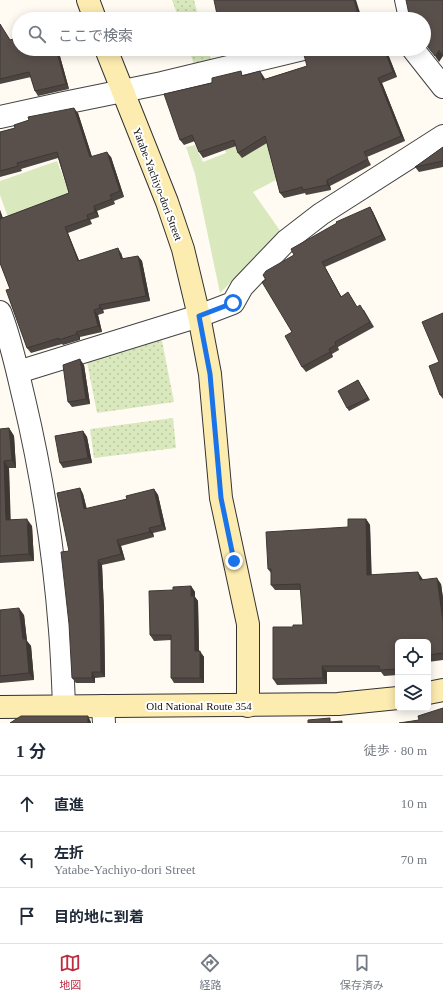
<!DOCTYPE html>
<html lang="ja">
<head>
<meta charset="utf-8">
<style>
  body { margin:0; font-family:"Times New Roman","Noto Sans JP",serif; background:#f6f6f7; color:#1f2937 }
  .controls { position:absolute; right:12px; bottom:12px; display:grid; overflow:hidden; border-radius:6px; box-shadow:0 2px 10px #0003 }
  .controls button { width:36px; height:36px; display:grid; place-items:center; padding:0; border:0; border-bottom:1px solid #e0e1e3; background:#fff; color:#1f2937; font:20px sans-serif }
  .stop { position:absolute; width:12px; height:12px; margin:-9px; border:3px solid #1a73e8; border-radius:50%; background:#fff }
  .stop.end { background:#1a73e8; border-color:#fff; box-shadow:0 1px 4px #0008 }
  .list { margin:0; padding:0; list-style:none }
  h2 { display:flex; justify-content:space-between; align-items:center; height:52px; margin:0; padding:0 16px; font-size:17px }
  h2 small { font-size:13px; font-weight:400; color:#747a83 }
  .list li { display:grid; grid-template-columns:26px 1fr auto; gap:12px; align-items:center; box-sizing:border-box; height:56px; padding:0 16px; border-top:1px solid #e0e1e3 }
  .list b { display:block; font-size:15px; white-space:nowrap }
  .list p { margin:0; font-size:13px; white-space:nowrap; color:#747a83 }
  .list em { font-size:13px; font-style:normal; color:#747a83 }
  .icon { flex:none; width:22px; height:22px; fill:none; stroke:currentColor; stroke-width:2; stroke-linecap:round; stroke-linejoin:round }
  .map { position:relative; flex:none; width:443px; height:723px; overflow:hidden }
  .search { position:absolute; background:#fff; box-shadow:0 2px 10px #0003; left:12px; right:12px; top:12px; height:44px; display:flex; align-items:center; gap:10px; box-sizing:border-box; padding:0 14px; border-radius:22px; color:#747a83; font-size:15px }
  .sheet { height:220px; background:#fff }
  nav { display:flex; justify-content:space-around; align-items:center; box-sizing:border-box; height:56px; border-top:1px solid #e0e1e3; background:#fff; font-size:11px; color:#747a83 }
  nav a { display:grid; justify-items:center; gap:2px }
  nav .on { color:#be2a40 }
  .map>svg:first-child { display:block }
  .grass { fill:url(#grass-dots) }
  .garden { fill:#d9e9bd }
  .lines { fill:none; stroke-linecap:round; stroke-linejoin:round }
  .lane-casing { stroke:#434343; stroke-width:14 }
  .street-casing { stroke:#434343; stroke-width:24 }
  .secondary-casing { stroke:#323232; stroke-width:24 }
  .lane { stroke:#fff; stroke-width:12 }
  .street { stroke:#fff; stroke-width:22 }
  .secondary { stroke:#fdecb0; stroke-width:22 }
  .wall { fill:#4d4541 }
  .shaded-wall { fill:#3e3835 }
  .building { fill:#59504c; stroke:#3e3835 }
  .route { stroke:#1a73e8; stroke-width:5 }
  .labels { text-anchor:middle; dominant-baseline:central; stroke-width:4; stroke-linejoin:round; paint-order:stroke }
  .street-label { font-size:11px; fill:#101010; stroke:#fff }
</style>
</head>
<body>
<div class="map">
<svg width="443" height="723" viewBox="0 0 443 723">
  <defs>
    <pattern id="grass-dots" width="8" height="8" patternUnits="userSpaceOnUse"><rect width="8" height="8" fill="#d9e9bd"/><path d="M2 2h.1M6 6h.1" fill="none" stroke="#b9c7a1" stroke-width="1.8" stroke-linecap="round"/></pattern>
  </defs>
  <rect width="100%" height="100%" fill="#fffbf3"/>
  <g class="grass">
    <polygon points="172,0 194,0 199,19 179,19"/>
    <polygon points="189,49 208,49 212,64 195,68"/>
    <polygon points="161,336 174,402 97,413 87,362"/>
    <polygon points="173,418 176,448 94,458 90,429"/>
  </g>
  <g class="garden">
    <polygon points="247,136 293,150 269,154 276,180 253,192 281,232 220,293 195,174 186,147 195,145 203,162 226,153 224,147"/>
    <polygon points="57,161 71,198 9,220 0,195 0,181"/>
  </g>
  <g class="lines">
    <defs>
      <polyline id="lane" points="401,0 404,14 403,19"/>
      <g id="street">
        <polyline points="413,49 443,87"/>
        <polyline points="0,117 64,103 162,83 303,49"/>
        <path d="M 0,312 C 11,340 17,370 24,399 C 42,475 54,553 60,630 C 62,655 63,680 64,706"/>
        <polyline points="18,372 199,316 233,303 242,287 286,241 321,214 443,136"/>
        <polyline points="103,706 104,723"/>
      </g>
      <g id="secondary">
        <polyline points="88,0 95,19"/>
        <polyline points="106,49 167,202 183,249 199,316 210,374 221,498 248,624 248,706"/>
        <polyline points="428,693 443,690"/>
        <polyline points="0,707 338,704 398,698"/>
      </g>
    </defs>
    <use href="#lane" class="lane-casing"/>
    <use href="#street" class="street-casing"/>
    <use href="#secondary" class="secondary-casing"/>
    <use href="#lane" class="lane"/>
    <use href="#street" class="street"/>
    <use href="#secondary" class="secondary"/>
  </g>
  <g class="wall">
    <polygon points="0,24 10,40 19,49 58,49 69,89 38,96 35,91 31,77 0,84"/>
    <polygon points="386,49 397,77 382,83 405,141 367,157 371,165 330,186 331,190 306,195 305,193 284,198 280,193 267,143 242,158 238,153 236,146 203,158 199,152 195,141 184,145 180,140 245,75 264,77 265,79 307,66 308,52"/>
    <polygon points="78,113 92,157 111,157 124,197 114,201 115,204 97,211 99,217 90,220 92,224 68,233 79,260 121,253 123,259 138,256 142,261 150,301 103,310 104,313 98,315 102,332 80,337 80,340 63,345 62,344 31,353 27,348 10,289 0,263 0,210 3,218 69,193 58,158 21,169 22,171 0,177 0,132"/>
    <polygon points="443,147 443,167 419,172 415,167"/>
    <polygon points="370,207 373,212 386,240 325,267 341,296 351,297 357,307 364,310 374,327 338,347 339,350 332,354 333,357 306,372 302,367 292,332 266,280 294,255"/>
    <polygon points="443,313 443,399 440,395 439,362"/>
    <polygon points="84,365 90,404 72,407 68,402"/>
    <polygon points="358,380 370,400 349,411 347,408"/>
    <polygon points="9,428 14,436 16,468 9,468 10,520 32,526 34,561 0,563 0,429"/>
    <polygon points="83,431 87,437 92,463 63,468 60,463"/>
    <polygon points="80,488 83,494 87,509 127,499 154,489 158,495 166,530 153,533 154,537 121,546 125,560 102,565 104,610 105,677 95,678 95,683 76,683 72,678 69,551"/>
    <polygon points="366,519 370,525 371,575 422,578 423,580 441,584 443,598 443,660 428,662 428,642 398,642 398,675 384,676 381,672 327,672 327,684 277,685 273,679 293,627 303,625 301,590 275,590 271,585 271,573 268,569 348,527"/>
    <polygon points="191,586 195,592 195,597 198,601 199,651 204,657 204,683 174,683 171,678 171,640 154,641 150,635 173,590"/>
    <polygon points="0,610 24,615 27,641 31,646 34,680 0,683"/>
  </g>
  <g class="shaded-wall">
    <polygon points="354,0 356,0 362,19 359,19"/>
    <polygon points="56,49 58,49 69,89 66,84"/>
    <polygon points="384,49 386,49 397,77 393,72"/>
    <polygon points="439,50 443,56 439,62 435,56"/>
    <polygon points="260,71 264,77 266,85 263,80"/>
    <polygon points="378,78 382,83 405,141 401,136"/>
    <polygon points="74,108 78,113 94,163 90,157"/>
    <polygon points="107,152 111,157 124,197 120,191"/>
    <polygon points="327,180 330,186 331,190 327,185"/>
    <polygon points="94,206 97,211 99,217 95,212"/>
    <polygon points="370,207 373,212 386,240 382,235"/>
    <polygon points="0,210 4,222 0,217"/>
    <polygon points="87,215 90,220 92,224 88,219"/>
    <polygon points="65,227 68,233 81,266 78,261"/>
    <polygon points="118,248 121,253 125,265 121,259"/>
    <polygon points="138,256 142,261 150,301 146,296"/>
    <polygon points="322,262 325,267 344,302 341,297"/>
    <polygon points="99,305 103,310 104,313 100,308"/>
    <polygon points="94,310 98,315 102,332 98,326"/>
    <polygon points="76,332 80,337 80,340"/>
    <polygon points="329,349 332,354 333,357 330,352"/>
    <polygon points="80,359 84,365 90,404 86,399"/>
    <polygon points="9,428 14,436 16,468 12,460"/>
    <polygon points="83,431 87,437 92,463 88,458"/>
    <polygon points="4,461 9,468 11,527 6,520"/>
    <polygon points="80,488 83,494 88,515 84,509"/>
    <polygon points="154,489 158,495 166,530 162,525"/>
    <polygon points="27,519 32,526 34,561 29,554"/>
    <polygon points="366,519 370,525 372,581 367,575"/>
    <polygon points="149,528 153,533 154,537 150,532"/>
    <polygon points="117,540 121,546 125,560 121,554"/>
    <polygon points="98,560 102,565 104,610 105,677 101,672"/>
    <polygon points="418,572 422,578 424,586 420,580"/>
    <polygon points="437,578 441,584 443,598 443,621"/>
    <polygon points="191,586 195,592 195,597 198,601 199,657 195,651 191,596"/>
    <polygon points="19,608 24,615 27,641 31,646 34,680 29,673 23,639"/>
    <polygon points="200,651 204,657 204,683 200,678"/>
    <polygon points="322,666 327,672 327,684 323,678"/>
    <polygon points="92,672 95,678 95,683 92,678"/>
    <polygon points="88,716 91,722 91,723 88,723"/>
  </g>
  <g class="building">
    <polygon points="214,0 354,0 359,19 218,19"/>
    <polygon points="406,0 443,0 443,56 439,50 435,56 424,42 424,19 410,19"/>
    <polygon points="0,24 10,40 19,37 19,49 56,49 66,84 35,91 29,72 0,79"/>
    <polygon points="310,49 384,49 393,72 378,78 401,136 364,152 368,159 327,180 327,185 303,190 302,187 280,193 265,136 238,153 234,140 199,152 192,135 180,140 164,94 212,83 212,78 241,71 242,76 260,71 263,80 307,66 304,55 308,52"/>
    <polygon points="74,108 90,157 107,152 120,191 110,195 112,199 94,206 95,212 87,215 88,219 65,227 78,261 118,248 121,259 138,256 146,296 99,305 100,308 94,310 98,326 76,332 77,334 59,340 59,338 27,348 6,290 10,289 0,263 0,219 69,193 57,152 17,163 18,166 0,171 0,132 15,128 14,125 29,120 28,117"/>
    <polygon points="443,147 443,161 415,167"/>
    <polygon points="370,207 382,235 322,262 341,297 348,292 357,307 360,305 370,322 335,342 336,345 329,349 330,352 302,367 285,336 292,332 262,282 266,280 263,275 266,271 294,255 291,249 337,223 336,222"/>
    <polygon points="443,313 443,394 440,395 429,366 439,362 422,322"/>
    <polygon points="80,359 86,399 68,402 63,365"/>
    <polygon points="358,380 368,398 347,408 338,391"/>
    <polygon points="9,428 12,460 4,461 6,520 27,519 29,554 0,556 0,429"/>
    <polygon points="83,431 88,458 60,463 55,436"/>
    <polygon points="80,488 84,509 127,499 126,496 154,489 162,525 149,528 150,532 117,540 121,554 98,560 100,605 101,672 92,672 92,678 72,678 69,624 61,552 69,551 57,493"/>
    <polygon points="348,519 366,519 367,575 418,572 420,580 437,578 443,621 443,653 428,655 428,642 398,642 398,669 380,670 379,666 322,666 323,678 273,679 273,627 293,627 293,625 303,625 300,584 271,585 271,569 268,569 266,532 348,527"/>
    <polygon points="191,586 191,596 194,596 195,651 200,651 200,678 171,678 171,635 150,635 149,591 173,590 173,587"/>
    <polygon points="19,608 23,639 26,639 29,673 0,676 0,610"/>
    <polygon points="443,708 443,723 399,723 419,720 418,716"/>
    <polygon points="21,716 88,716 88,723 10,723"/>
    <polygon points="330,718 330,722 342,721 342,723 308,723 308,720"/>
  </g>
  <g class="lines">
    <polyline class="route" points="233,303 199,316 210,374 221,498 234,561"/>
  </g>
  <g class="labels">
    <g class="street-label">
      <text transform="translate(158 184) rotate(69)">Yatabe-Yachiyo-dori Street</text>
      <text x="199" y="706">Old National Route 354</text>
    </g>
  </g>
</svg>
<div class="controls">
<button><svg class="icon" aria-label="locate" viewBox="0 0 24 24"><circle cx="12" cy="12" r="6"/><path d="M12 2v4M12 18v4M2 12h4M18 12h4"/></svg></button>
<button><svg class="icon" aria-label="layers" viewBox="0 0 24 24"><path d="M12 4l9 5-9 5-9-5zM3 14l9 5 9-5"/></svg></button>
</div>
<div class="stop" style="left:233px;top:303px"></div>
<div class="stop end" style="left:234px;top:561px"></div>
<div class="search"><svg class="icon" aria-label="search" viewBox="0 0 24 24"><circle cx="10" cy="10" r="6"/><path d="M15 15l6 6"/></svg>ここで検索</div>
</div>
<section class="sheet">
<h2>1 分<small>徒歩 · 80 m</small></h2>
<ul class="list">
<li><svg class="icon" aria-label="ahead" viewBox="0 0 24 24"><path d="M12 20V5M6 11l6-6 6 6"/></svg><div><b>直進</b></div><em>10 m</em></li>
<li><svg class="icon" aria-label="left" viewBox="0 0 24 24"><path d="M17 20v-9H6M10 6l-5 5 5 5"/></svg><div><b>左折</b><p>Yatabe-Yachiyo-dori Street</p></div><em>70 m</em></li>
<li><svg class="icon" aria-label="arrive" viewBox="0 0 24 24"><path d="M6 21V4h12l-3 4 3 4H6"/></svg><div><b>目的地に到着</b></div></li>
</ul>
</section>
<nav>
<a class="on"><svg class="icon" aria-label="map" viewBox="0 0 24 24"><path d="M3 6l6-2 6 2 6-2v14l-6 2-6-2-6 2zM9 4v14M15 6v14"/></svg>地図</a>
<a><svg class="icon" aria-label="directions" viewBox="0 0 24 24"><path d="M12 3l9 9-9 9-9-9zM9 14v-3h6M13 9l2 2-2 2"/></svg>経路</a>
<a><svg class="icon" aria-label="saved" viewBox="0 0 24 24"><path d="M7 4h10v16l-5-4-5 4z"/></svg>保存済み</a>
</nav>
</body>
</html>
